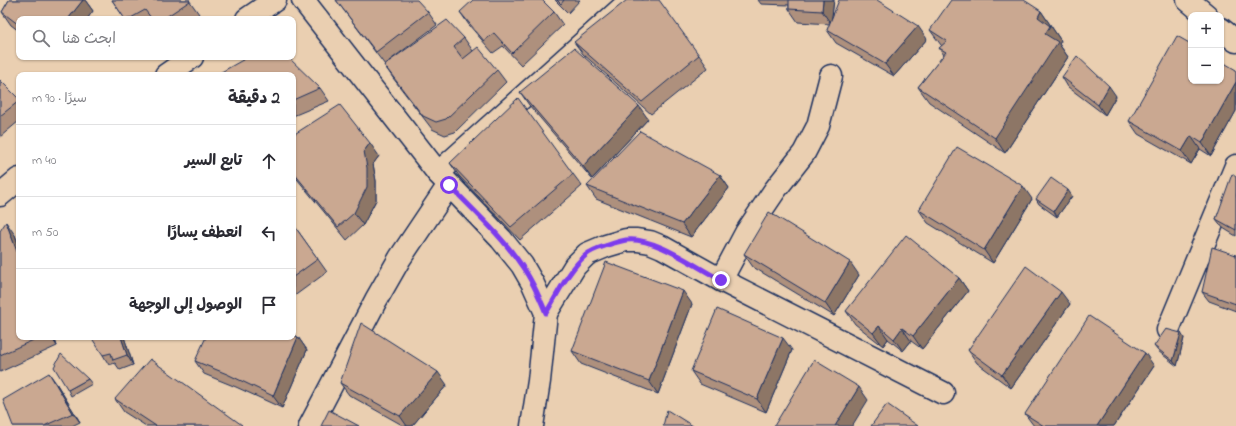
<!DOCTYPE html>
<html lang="ar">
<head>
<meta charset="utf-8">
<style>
  body { margin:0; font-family:"Indie Flower","Playpen Sans Arabic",sans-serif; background:#f2f2f3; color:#2b2b33; direction:rtl }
  .controls { position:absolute; right:12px; top:12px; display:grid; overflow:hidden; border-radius:8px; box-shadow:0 1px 3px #0004 }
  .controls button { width:36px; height:36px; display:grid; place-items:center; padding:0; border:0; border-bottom:1px solid #e1e1e2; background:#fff; color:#2b2b33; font:20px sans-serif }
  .stop { position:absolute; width:12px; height:12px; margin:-9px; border:3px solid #7c3aed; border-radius:50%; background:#fff }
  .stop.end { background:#7c3aed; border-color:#fff; box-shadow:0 1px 4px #0008 }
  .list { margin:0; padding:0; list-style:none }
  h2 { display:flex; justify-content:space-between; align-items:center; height:52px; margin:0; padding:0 16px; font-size:17px }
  h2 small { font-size:13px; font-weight:400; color:#7c7c81 }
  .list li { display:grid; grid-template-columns:26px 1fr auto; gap:12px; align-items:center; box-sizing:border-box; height:72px; padding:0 16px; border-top:1px solid #e1e1e2 }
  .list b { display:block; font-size:15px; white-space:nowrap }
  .list em { font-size:13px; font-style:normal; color:#7c7c81 }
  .icon { flex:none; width:22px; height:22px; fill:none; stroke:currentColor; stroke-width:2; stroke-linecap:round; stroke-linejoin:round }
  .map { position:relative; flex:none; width:1236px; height:426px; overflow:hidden; direction:ltr }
  .search { position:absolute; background:#fff; box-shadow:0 1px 3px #0004; left:16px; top:16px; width:280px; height:44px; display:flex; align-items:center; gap:10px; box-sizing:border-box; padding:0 14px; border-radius:8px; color:#7c7c81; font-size:15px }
  .panel { position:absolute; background:#fff; box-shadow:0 1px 3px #0004; left:16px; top:72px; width:280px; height:268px; border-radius:8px; direction:rtl }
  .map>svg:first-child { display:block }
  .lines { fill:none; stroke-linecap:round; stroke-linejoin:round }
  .street-casing { stroke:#1b2f5e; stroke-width:25 }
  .secondary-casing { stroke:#1b2f5e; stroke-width:25 }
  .street { stroke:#eacfb1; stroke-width:22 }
  .secondary { stroke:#eacfb1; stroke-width:22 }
  .wall { fill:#ae907d; stroke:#1b2f5e }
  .shaded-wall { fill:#8d7666; stroke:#1b2f5e }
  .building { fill:#caa891; stroke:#1b2f5e }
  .route { stroke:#7c3aed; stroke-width:5 }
</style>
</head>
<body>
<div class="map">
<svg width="1236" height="426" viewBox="0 0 1236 426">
  <rect width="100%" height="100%" fill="#eacfb1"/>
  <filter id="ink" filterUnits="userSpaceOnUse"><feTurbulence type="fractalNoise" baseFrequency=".025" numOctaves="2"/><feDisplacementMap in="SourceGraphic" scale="8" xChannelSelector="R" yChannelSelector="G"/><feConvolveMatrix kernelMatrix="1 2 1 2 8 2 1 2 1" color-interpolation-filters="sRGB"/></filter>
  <g filter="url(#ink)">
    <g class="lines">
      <defs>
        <g id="street">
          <polyline points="721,280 746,233 775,190 804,153 818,126 831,76"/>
          <polyline points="546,313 575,266 587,254 606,246 626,240 637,240 650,242 662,247 721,280 943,393"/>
          <polyline points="1168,330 1236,166"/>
          <polyline points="310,426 376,300 400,258 449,185"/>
        </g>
        <g id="secondary">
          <polyline points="303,0 438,173 501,239 522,265 533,284 546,313 539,381 532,426"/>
          <polyline points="1188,0 1206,15"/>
          <polyline points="247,19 275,0"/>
          <polyline points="1221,29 1236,41"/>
          <polyline points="166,75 192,57"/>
          <polyline points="438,173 631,0"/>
          <polyline points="0,195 19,179"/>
        </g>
      </defs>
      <use href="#street" class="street-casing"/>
      <use href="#secondary" class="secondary-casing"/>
      <use href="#street" class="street"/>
      <use href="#secondary" class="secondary"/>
    </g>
    <g class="wall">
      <polygon points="9,0 85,0 93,11 87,19 19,19 19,31 11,25 2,12"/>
      <polygon points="112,0 190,0 189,0 199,14 192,19 125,19"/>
      <polygon points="336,0 428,12 437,25 389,61 464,38 473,51 470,54 497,70 506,82 455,132 445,135 432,129 393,78 384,65 385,65"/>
      <polygon points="555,0 580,0 568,13"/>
      <polygon points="758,0 834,0 831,21 927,39 894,76 836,43 827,30 830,24 798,22 789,9 789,5 761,4"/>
      <polygon points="1041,11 1061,41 1059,44 1068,57 1005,153 929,102 918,87 944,55 939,48 942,46 941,45 930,30"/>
      <polygon points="460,12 554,12 563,25 521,65 503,46 493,53 469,25"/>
      <polygon points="574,42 699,55 708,68 651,114 583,54"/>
      <polygon points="1236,70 1236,111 1211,156 1200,149 1191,164 1138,134 1129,121"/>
      <polygon points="293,75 320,88 329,101 293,116"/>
      <polygon points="1062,77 1116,96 1105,115 1068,87"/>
      <polygon points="0,80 19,99 19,121 0,137"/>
      <polygon points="520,92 648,119 592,179 529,105"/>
      <polygon points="293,135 379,156 373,164 376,181 376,200 363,225 347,240 293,174"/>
      <polygon points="450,163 573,174 582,186 520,240 459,176"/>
      <polygon points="720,175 729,188 691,237 596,199 587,186"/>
      <polygon points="1236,177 1236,236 1223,228 1216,219"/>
      <polygon points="1072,196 1057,217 1039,204 1036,199"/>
      <polygon points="1032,199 993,263 928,223 919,210"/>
      <polygon points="293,224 327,272 293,297"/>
      <polygon points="0,231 15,235 19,246 19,337 54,337 57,346 0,372"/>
      <polygon points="744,254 859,275 834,316 753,267"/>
      <polygon points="1236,255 1236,311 1209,301 1202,292"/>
      <polygon points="959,278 968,291 922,349 911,341 903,351 888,339 883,346 855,324 846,311"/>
      <polygon points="692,304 658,394 581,364 572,351"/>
      <polygon points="1070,304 1011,388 977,363 968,350"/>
      <polygon points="124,337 133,365 120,370 115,363 109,365 103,355"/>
      <polygon points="298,337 307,350 282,408 236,387 204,374 195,361"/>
      <polygon points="1184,338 1177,366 1158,351 1154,346"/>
      <polygon points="792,350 766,412 700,384 691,371"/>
      <polygon points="1154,366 1114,426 1034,426 1025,414"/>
      <polygon points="88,379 92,384 71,396 68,390"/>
      <polygon points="56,383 80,422 72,426 13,426"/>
      <polygon points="340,383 447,385 412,426 404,426 349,395"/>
      <polygon points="115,399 242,426 146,426 124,412"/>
    </g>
    <g class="shaded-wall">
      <polygon points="83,0 85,0 93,11 87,19 68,19"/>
      <polygon points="823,0 834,0 831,24 822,11"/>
      <polygon points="1041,11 1061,41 1059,44 1068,57 1005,153 995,138 1045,34 1038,17"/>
      <polygon points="918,26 927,39 894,76 885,64"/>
      <polygon points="1236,82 1236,111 1211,156 1202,143"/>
      <polygon points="1109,86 1116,96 1105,115 1098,105"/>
      <polygon points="639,106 648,119 592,179 583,166"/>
      <polygon points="1191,136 1200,149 1191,164 1182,151"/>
      <polygon points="370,143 379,156 373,164 376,181 376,200 363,225 354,213 364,151"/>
      <polygon points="720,175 729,188 691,237 682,224"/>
      <polygon points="1023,186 1032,199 993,263 984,250"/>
      <polygon points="1068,190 1072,196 1057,217 1054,211"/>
      <polygon points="6,222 15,235 19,246 19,257"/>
      <polygon points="850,262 859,275 834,316 825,303"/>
      <polygon points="959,278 968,291 922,349 913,336"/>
      <polygon points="683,291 692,304 658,394 649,381"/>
      <polygon points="1061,292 1070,304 1011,388 1002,375"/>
      <polygon points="879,326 888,339 883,346 873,333"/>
      <polygon points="902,328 911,341 903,351 894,339"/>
      <polygon points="1181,333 1184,338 1177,366 1173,361"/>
      <polygon points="51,337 54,337 57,346"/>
      <polygon points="121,337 124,337 133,365 127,355"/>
      <polygon points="298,337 307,350 282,408 273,396"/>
      <polygon points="783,338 792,350 766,412 757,399"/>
      <polygon points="1145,353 1154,366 1114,426 1097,426"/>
      <polygon points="438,372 447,385 412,426 407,426 400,416"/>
      <polygon points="49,373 56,383 80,422 73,413"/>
      <polygon points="859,387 868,400 852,426 835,426"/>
    </g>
    <g class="building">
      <polygon points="9,0 83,0 68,19 19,19 19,25 2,12"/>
      <polygon points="112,0 189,0 190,1 163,19 152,19 145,10 129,19 125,19"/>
      <polygon points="336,0 417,0 428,12 376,52"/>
      <polygon points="473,0 542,0 554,12 512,53 494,33 484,41 460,12"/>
      <polygon points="557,0 564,0 561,4"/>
      <polygon points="627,0 659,0 699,55 642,102 574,42"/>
      <polygon points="789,0 823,0 822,11 789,9"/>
      <polygon points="839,0 877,0 918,26 885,64 827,30"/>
      <polygon points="951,0 1024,0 1041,11 1038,17 1050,26 1045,34 1058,42 995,138 918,87 946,52 939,48 947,41 930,30"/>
      <polygon points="447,20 464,38 454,47 463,59 478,47 497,70 446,119 436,122 423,116 384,65"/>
      <polygon points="1177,36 1191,44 1191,81 1221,81 1221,61 1236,70 1236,82 1202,143 1191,136 1182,151 1129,121"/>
      <polygon points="574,48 639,106 583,166 520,92"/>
      <polygon points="1077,56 1109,86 1098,105 1062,77"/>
      <polygon points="248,57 288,57 320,88 293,100 293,75 216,75"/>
      <polygon points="0,80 19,99 19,101 0,116"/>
      <polygon points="518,98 573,174 511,227 450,163"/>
      <polygon points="340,105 370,143 364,151 367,168 367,187 354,213 338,227 293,172 293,135"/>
      <polygon points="640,131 720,175 682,224 587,186"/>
      <polygon points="957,147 1023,186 984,250 919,210"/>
      <polygon points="1232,174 1236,177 1236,230 1216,219"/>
      <polygon points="1051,178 1068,190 1054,211 1036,199"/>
      <polygon points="769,212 850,262 825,303 744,254"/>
      <polygon points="6,222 19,257 19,337 40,337 0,355 0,231"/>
      <polygon points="293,224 318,259 293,277"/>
      <polygon points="906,235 959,278 913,336 902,328 894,339 879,326 873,333 846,311"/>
      <polygon points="1212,247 1236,255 1236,304 1202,292"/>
      <polygon points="606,262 683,291 649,381 572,351"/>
      <polygon points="1026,266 1061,292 1002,375 968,350"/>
      <polygon points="717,309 783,338 757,399 691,371"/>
      <polygon points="1089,316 1145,353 1097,426 1044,426 1025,414"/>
      <polygon points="361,323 438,372 400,416 340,383"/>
      <polygon points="1166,329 1181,333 1173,361 1154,346"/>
      <polygon points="293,335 298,337 273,396 227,374 195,361 206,337 293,337"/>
      <polygon points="91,337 121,337 127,355 113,360 111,353 103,355"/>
      <polygon points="61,354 88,379 68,390 54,367"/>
      <polygon points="150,359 242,425 241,426 156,426 115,399"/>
      <polygon points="814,360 859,387 835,426 774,426"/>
      <polygon points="49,373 73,413 44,426 13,426 3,400"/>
      <polygon points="887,404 918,426 871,426"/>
      <polygon points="329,410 359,426 321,426"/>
      <polygon points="667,410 693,426 663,426"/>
    </g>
  </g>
  <g class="lines" filter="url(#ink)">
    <path class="route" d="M 449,185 C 474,211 502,236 522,266 C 532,280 539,296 546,313 C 557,295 570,268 586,255 C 591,250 602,247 608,245 C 614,243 620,241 626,240 C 654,236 696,267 721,280"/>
  </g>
</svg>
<div class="controls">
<button>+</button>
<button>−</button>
</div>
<div class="stop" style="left:449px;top:185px"></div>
<div class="stop end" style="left:721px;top:280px"></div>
<div class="search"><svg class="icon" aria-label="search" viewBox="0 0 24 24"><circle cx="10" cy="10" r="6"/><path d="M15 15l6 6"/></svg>ابحث هنا</div>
<section class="panel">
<h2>2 دقيقة<small>سيرًا · 90 m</small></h2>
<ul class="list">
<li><svg class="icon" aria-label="ahead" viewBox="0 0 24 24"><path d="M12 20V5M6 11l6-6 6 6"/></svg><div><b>تابع السير</b></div><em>40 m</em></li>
<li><svg class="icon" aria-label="left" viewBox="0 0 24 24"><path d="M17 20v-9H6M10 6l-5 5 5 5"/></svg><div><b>انعطف يسارًا</b></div><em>50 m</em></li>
<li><svg class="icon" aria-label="arrive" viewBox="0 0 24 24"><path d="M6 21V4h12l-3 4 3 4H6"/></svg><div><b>الوصول إلى الوجهة</b></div></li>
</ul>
</section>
</div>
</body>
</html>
